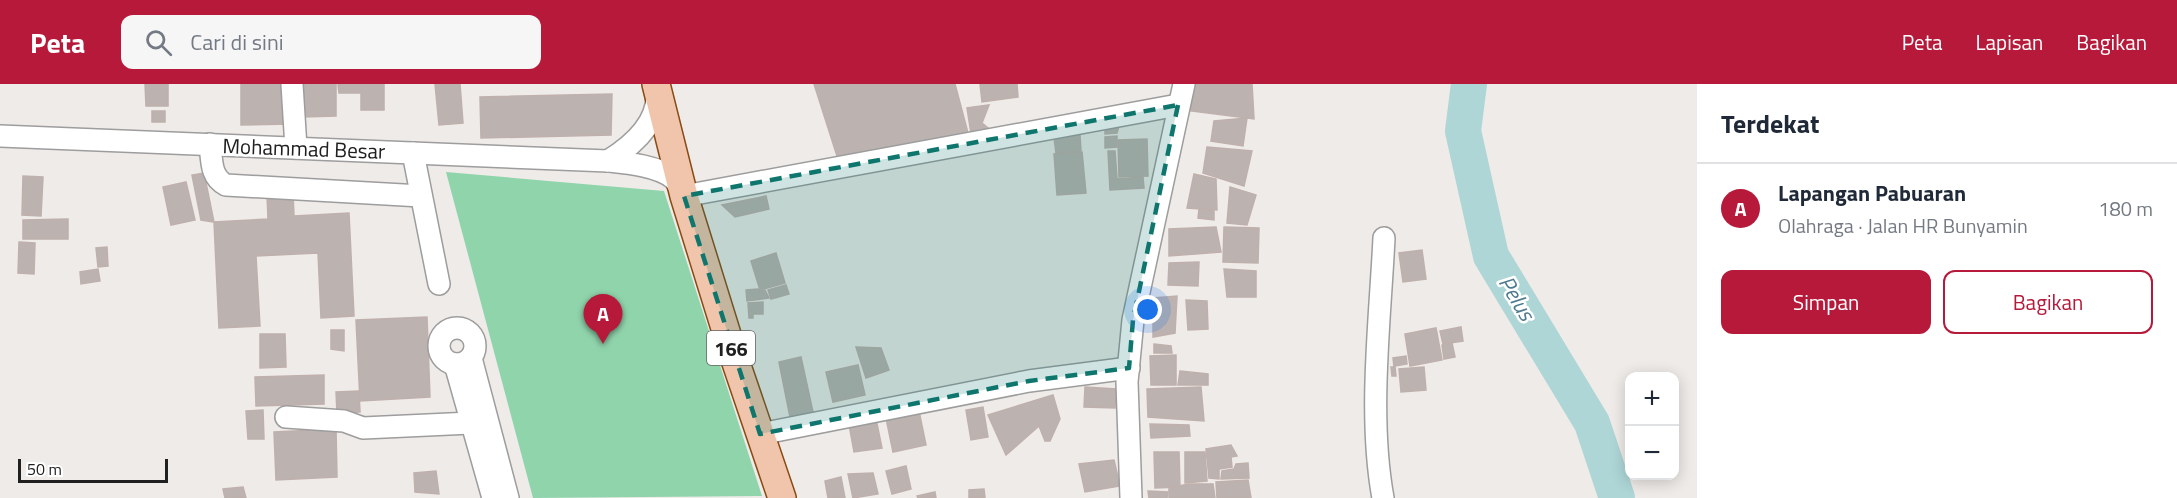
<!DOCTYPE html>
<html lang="id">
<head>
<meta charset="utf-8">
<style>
  body { margin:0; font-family:"Titillium Web",sans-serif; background:#f6f6f7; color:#1f2937 }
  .controls { position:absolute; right:18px; bottom:18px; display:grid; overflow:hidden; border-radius:12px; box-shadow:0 3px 15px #0003 }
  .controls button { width:54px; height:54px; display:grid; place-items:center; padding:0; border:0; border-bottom:2px solid #e0e1e3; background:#fff; color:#1f2937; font:30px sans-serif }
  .scale { position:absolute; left:18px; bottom:15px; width:150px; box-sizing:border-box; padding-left:6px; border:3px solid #202020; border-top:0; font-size:16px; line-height:21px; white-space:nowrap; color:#202020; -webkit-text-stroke:4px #fff; paint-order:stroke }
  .you { position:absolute; left:1148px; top:226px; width:21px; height:21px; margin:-15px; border:4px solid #fff; border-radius:50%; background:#1a73e8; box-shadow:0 0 0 9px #1a73e833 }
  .badge { display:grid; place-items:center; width:39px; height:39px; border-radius:50%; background:#b61939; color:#fff; font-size:20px; font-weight:700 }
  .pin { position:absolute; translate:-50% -50px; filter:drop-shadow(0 2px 3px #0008) }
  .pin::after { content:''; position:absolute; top:32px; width:21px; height:18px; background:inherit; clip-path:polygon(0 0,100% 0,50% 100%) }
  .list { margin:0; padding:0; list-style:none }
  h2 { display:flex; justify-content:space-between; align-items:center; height:78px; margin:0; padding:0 24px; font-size:26px }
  h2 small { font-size:20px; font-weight:400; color:#747a83 }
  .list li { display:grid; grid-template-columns:39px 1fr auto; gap:18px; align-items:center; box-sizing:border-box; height:90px; padding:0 24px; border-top:2px solid #e0e1e3 }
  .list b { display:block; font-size:22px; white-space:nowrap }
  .list p { margin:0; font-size:20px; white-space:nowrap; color:#747a83 }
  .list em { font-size:20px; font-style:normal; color:#747a83 }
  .actions { display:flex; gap:12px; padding:18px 24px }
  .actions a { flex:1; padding:14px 0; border:2px solid #b61939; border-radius:12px; text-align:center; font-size:21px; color:#b61939 }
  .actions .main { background:#b61939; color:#fff }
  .icon { flex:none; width:33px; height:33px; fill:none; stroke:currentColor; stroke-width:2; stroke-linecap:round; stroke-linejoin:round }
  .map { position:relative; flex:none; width:1697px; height:414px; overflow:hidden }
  header { display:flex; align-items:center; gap:36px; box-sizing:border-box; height:84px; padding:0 30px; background:#b61939; color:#fff }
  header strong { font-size:28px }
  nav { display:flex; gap:33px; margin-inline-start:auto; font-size:21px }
  .search { width:420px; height:54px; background:#f6f6f7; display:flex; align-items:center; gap:15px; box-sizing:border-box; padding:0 21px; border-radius:12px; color:#747a83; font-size:22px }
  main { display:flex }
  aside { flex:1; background:#fff }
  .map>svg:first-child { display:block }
  .pitch { fill:#90d4ac }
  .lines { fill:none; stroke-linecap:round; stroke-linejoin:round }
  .river { stroke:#aed6d7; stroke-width:36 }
  .building { fill:#bcb3b1; stroke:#bfb0ac; stroke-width:1.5 }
  .minor-casing { stroke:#9d9d9d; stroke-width:24 }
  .major-casing { stroke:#894a13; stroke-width:30 }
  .minor { stroke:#fff; stroke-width:21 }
  .major { stroke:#f1c5ab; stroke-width:27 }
  .marked { fill:#0f766e; fill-opacity:0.2; stroke:#0f766e; stroke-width:4.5; stroke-dasharray:12 8; stroke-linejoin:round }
  .labels { text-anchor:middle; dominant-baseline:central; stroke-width:5; stroke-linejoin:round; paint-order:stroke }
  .shield { fill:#fff; stroke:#636363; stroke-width:1.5 }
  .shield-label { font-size:20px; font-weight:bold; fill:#202020 }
  .street-label { font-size:21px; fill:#202020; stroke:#fff }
  .water-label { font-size:22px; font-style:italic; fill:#4d7a8e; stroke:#fff }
</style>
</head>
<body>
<header>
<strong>Peta</strong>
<div class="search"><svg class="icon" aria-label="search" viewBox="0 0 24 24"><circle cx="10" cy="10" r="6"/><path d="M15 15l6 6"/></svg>Cari di sini</div>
<nav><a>Peta</a><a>Lapisan</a><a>Bagikan</a></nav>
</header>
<main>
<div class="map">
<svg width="1697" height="414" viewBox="0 0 1697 414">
  <rect width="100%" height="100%" fill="#efebe8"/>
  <polygon class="pitch" points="446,88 664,107 762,412 533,414"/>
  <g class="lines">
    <polyline class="river" points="1469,0 1463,47 1491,172 1592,339 1617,414"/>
  </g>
  <g class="building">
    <polygon points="145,0 168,0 168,22 146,22"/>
    <polygon points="241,0 288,0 288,40 241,41"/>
    <polygon points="301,0 336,0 336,32 302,33"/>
    <polygon points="338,0 384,0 384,26 361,26 361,9 339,9"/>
    <polygon points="435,0 460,0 463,39 439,41"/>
    <polygon points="814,0 955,0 968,49 908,69 837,72"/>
    <polygon points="980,0 1017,0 1018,13 982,18"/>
    <polygon points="1192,0 1252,0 1254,35 1185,26"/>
    <polygon points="612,10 611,51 481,54 480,13"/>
    <polygon points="989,21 982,39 998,52 972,56 967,24"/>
    <rect x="152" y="27" width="13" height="11"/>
    <polygon points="1247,34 1243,62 1211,57 1214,37"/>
    <polygon points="1119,42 1117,49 1105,50 1105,43"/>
    <polygon points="1080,51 1081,67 1056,69 1054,54"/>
    <polygon points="1117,52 1117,63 1105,64 1105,53"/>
    <polygon points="1147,55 1148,92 1119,93 1118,56"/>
    <polygon points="1207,63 1252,67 1244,102 1203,89"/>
    <polygon points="1108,67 1115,67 1117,95 1143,93 1144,104 1110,106"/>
    <polygon points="1082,68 1086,109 1057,111 1054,70"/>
    <polygon points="204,89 214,138 201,136 192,91"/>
    <polygon points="1194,90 1216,95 1217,126 1187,124"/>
    <polygon points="23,92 43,93 41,132 22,131"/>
    <polygon points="186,98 195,136 171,141 163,103"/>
    <polygon points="1230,103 1256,111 1247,141 1227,139"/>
    <polygon points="293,110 294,132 349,129 354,232 321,234 318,169 256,172 260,242 219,244 214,138 268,135 267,111"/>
    <polygon points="766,112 769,125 735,133 722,121"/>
    <polygon points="1199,125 1214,127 1214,136 1198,134"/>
    <polygon points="68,135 68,155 23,155 23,136"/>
    <polygon points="1216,143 1221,168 1169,172 1169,145"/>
    <polygon points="1224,143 1259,144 1258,179 1223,178"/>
    <polygon points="19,158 35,159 34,190 18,189"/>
    <polygon points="107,163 108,182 98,183 96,164"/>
    <polygon points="1422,166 1426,195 1403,198 1399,169"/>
    <polygon points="776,169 785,199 760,206 751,177"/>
    <polygon points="1199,178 1198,202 1168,201 1169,179"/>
    <polygon points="98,185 100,197 81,200 80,188"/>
    <polygon points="1224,185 1256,187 1256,213 1227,213"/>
    <polygon points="786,201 789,210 771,215 768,206"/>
    <polygon points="758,205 760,207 765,206 769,214 747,217 746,206"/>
    <polygon points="1177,212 1175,249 1153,253 1153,214"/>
    <polygon points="1186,216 1207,217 1208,245 1188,246"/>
    <polygon points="763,218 763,230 753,230 753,234 749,234 748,219"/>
    <polygon points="427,233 430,313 360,317 356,236"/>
    <polygon points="1461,243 1463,257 1443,260 1440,247"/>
    <polygon points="1436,244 1442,276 1410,282 1405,250"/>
    <polygon points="331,246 344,246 344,267 331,265"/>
    <polygon points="260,250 285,250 286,283 260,284"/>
    <polygon points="1452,259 1455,273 1444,275 1442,261"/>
    <polygon points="1154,260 1171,262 1172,269 1154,269"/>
    <polygon points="856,263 881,264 889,286 866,294"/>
    <polygon points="1176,271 1176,301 1151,301 1150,272"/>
    <polygon points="1406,272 1407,280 1395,282 1396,292 1392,292 1391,283 1394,283 1393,274"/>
    <polygon points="801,273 813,328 790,333 779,278"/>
    <polygon points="858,281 865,311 833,318 826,288"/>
    <polygon points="1424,283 1426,306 1401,308 1399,285"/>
    <polygon points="1180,287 1208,290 1208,301 1178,301"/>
    <polygon points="324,291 324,320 256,322 255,293"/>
    <polygon points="1085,303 1116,305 1115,324 1084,323"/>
    <polygon points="1201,303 1204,337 1148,333 1147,305"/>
    <polygon points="359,307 360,328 337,329 336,308"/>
    <polygon points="1053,311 1060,335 1050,357 1045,357 1039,342 1006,371 988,331"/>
    <polygon points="983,323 988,353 971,356 966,326"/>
    <polygon points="263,326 264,355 248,355 246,327"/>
    <polygon points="919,327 926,361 893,368 886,334"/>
    <polygon points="875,330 882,364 854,368 848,335"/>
    <polygon points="1150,340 1189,341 1190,352 1151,354"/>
    <polygon points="336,345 337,393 276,396 274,348"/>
    <polygon points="1231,361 1237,372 1231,373 1232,383 1219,385 1219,395 1209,394 1206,365"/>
    <polygon points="1154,368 1179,368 1180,403 1155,404"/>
    <polygon points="1185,368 1205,368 1207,397 1185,399"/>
    <polygon points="1114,376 1120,402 1085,408 1079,380"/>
    <polygon points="1248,379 1249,394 1221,395 1222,387 1234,385 1236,380"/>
    <polygon points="906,382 911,405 892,410 886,387"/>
    <polygon points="436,387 439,410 415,408 414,389"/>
    <polygon points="873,389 878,410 853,414 848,390"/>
    <polygon points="841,393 845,414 828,414 825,397"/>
    <polygon points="1248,396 1251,414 1217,414 1216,398"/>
    <polygon points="1188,400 1213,400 1215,414 1169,414 1169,404"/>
    <polygon points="243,403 246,414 225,414 223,405"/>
    <polygon points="984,405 985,414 969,414 969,406"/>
    <polygon points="1148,407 1168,408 1167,414 1149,414"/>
    <polygon points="935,408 936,414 918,414 917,412"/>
  </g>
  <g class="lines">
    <defs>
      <g id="minor">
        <polyline points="292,0 296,64"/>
        <path d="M 0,52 L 608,77 C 627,79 659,82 674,95 C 678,99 681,107 684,112 L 1178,21"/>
        <path d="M 210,60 C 212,76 210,93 226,101 L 421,112"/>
        <polyline points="413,69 439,200"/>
        <path d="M 608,77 C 632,62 659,39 657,8"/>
        <circle cx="457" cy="262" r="18"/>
        <polyline points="471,274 508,414"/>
        <polyline points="455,280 493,414"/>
        <polyline points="286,333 344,337 363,344 471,339"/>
        <polyline points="760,350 1029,297 1129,284"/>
        <polyline points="1131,414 1127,298 1133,236 1184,0"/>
        <path d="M 1383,414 C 1368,332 1380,237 1384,154"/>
      </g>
      <polyline id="major" points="656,0 684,112 733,270 782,414"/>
    </defs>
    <use href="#minor" class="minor-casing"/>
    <use href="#major" class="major-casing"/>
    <use href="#minor" class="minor"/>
    <use href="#major" class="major"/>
  </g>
  <path class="marked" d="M 1178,21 L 1133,236 L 1129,284 L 1029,297 L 760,350 L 684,112 Z"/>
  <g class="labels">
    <rect class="shield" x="707" y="247" width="48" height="34" rx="4.5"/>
    <g class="shield-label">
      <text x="731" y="264">166</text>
    </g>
    <g class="street-label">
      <text transform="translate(304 64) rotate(2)">Mohammad Besar</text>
    </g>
    <g class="water-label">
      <text transform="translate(1517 214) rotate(59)">Pelus</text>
    </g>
  </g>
</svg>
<div class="controls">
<button>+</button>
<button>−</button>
</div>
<div class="scale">50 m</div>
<div class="you"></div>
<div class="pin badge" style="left:603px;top:260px">A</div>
</div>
<aside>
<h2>Terdekat<small></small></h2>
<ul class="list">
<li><span class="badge">A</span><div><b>Lapangan Pabuaran</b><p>Olahraga · Jalan HR Bunyamin</p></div><em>180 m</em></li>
</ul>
<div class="actions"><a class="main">Simpan</a><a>Bagikan</a></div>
</aside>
</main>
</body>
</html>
